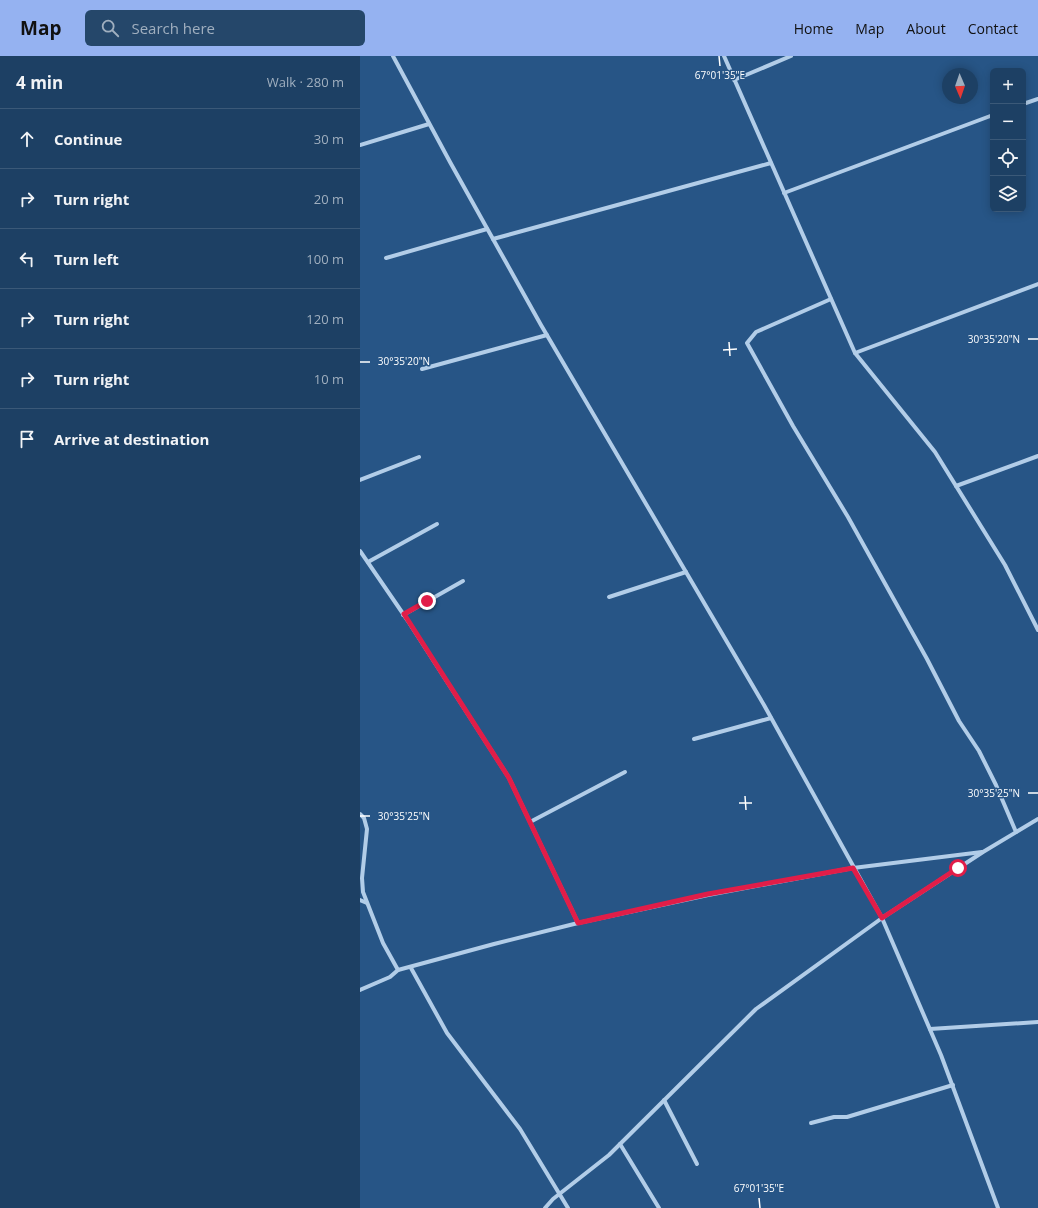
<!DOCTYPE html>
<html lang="en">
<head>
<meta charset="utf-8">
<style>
  body { margin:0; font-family:"Open Sans",sans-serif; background:#25476a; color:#f1f3f6 }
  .controls { position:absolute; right:12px; top:12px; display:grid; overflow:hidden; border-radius:6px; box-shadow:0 2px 10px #0003 }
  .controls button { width:36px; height:36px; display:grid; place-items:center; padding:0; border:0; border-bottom:1px solid #3b5978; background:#1d4064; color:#f1f3f6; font:20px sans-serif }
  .compass { position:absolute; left:582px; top:12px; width:36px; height:36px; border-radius:50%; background:#1d4064; box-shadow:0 2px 10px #0003; rotate:178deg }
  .stop { position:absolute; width:12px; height:12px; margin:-9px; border:3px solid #e11d48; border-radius:50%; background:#fff }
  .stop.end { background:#e11d48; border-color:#fff; box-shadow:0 1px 4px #0008 }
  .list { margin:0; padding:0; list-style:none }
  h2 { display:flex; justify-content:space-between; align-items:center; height:52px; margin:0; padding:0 16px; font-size:17px }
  h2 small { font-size:13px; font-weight:400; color:#a0afbf }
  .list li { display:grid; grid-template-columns:26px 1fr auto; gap:12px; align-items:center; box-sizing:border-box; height:60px; padding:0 16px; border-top:1px solid #3b5978 }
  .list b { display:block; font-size:15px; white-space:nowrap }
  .list em { font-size:13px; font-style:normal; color:#a0afbf }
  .icon { flex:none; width:22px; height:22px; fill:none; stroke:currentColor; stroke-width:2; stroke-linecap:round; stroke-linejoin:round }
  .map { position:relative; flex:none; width:678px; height:1152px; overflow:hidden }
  header { display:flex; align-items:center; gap:24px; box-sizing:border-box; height:56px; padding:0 20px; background:#95b2f1; color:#111 }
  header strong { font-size:19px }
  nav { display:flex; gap:22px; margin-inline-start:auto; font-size:14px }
  .search { width:280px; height:36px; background:#25476a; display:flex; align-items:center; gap:10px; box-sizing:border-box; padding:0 14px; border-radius:6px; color:#a0afbf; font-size:15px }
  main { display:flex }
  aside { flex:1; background:#1d4064 }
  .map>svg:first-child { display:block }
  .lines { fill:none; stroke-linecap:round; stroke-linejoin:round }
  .minor { stroke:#b2cde8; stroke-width:4 }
  .route { stroke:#e11d48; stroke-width:5 }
  .ticks { fill:none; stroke:#fff; stroke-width:1.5 }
  .ticks-label { font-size:10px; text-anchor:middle; fill:#fff; stroke:#275586; stroke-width:3; stroke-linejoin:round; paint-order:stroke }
</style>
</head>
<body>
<header>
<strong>Map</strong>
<div class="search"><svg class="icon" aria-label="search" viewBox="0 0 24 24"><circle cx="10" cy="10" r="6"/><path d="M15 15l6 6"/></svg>Search here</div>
<nav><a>Home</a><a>Map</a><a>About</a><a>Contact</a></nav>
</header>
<main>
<aside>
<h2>4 min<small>Walk · 280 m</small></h2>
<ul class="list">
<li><svg class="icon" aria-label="ahead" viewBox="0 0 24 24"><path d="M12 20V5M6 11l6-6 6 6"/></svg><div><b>Continue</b></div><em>30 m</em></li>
<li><svg class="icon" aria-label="right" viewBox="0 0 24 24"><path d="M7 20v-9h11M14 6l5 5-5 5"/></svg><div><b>Turn right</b></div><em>20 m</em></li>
<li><svg class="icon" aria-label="left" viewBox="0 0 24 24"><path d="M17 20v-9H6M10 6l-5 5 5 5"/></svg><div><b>Turn left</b></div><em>100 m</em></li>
<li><svg class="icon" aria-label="right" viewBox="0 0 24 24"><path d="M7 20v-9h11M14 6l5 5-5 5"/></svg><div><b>Turn right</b></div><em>120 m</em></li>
<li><svg class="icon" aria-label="right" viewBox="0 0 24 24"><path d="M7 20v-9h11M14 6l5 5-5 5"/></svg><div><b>Turn right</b></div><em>10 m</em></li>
<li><svg class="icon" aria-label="arrive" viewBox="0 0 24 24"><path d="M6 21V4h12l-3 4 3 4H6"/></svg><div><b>Arrive at destination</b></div></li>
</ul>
</aside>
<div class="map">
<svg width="678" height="1152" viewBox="0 0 678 1152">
  <rect width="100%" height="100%" fill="#275586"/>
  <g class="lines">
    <g class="minor">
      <polyline points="33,0 90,106 181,269 404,649 522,862 623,796 678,763"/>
      <polyline points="364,0 495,297 575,396 645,509 678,574"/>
      <polyline points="374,24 431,0"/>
      <polyline points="663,48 678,43"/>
      <polyline points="0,89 69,68"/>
      <polyline points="424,137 633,59"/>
      <polyline points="133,183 411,107"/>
      <polyline points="26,202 127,173"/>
      <polyline points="471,243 396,276 387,287 433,370 488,461 567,603 599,665 619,695 636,729 656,776"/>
      <polyline points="495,297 678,228"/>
      <polyline points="62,313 187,279"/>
      <polyline points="0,424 59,401"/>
      <polyline points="596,430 678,400"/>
      <polyline points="0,495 48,565 149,722 218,867"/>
      <polyline points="8,506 77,468"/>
      <polyline points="249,541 326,516"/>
      <polyline points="43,559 103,525"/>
      <polyline points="334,683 411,662"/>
      <polyline points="0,758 4,762 7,773 2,822 3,836 23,887 38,914"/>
      <polyline points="170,766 265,716"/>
      <polyline points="0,844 7,847"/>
      <polyline points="51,912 87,977 160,1073 208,1152"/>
      <polyline points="0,934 30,921 38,914 134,888 218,867 348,839 493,812 622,796"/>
      <polyline points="570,973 678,966"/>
      <polyline points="304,1044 337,1108"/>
      <polyline points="451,1067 474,1061 487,1061 593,1029"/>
      <polyline points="260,1088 299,1152"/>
      <polyline points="185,1152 193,1143 249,1099 396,953 522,862 581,999 638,1152"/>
    </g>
  </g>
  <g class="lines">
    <polyline class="route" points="67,545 44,558 149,722 218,867 348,838 493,812 522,862 598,812"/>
  </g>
  <path class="ticks" d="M 359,0 L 360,10M 668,283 L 678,283M 369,286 L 370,300M 363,294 L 377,293M 0,306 L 10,306M 668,737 L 678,737M 385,740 L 386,754M 379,747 L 392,747M 0,760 L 10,760M 399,1142 L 400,1152"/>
  <g class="ticks-label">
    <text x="360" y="23">67°01'35"E</text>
    <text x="634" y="287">30°35'20"N</text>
    <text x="44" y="309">30°35'20"N</text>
    <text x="634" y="741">30°35'25"N</text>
    <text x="44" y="764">30°35'25"N</text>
    <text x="399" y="1136">67°01'35"E</text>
  </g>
</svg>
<div class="controls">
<button>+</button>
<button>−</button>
<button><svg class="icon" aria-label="locate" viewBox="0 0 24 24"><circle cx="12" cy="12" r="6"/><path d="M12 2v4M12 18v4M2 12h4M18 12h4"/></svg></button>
<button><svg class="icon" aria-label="layers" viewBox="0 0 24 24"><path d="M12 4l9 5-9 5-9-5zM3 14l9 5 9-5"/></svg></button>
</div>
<svg class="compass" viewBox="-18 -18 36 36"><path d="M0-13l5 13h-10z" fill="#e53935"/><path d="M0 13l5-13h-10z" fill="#a0afbf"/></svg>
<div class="stop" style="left:598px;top:812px"></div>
<div class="stop end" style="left:67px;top:545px"></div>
</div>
</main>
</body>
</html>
